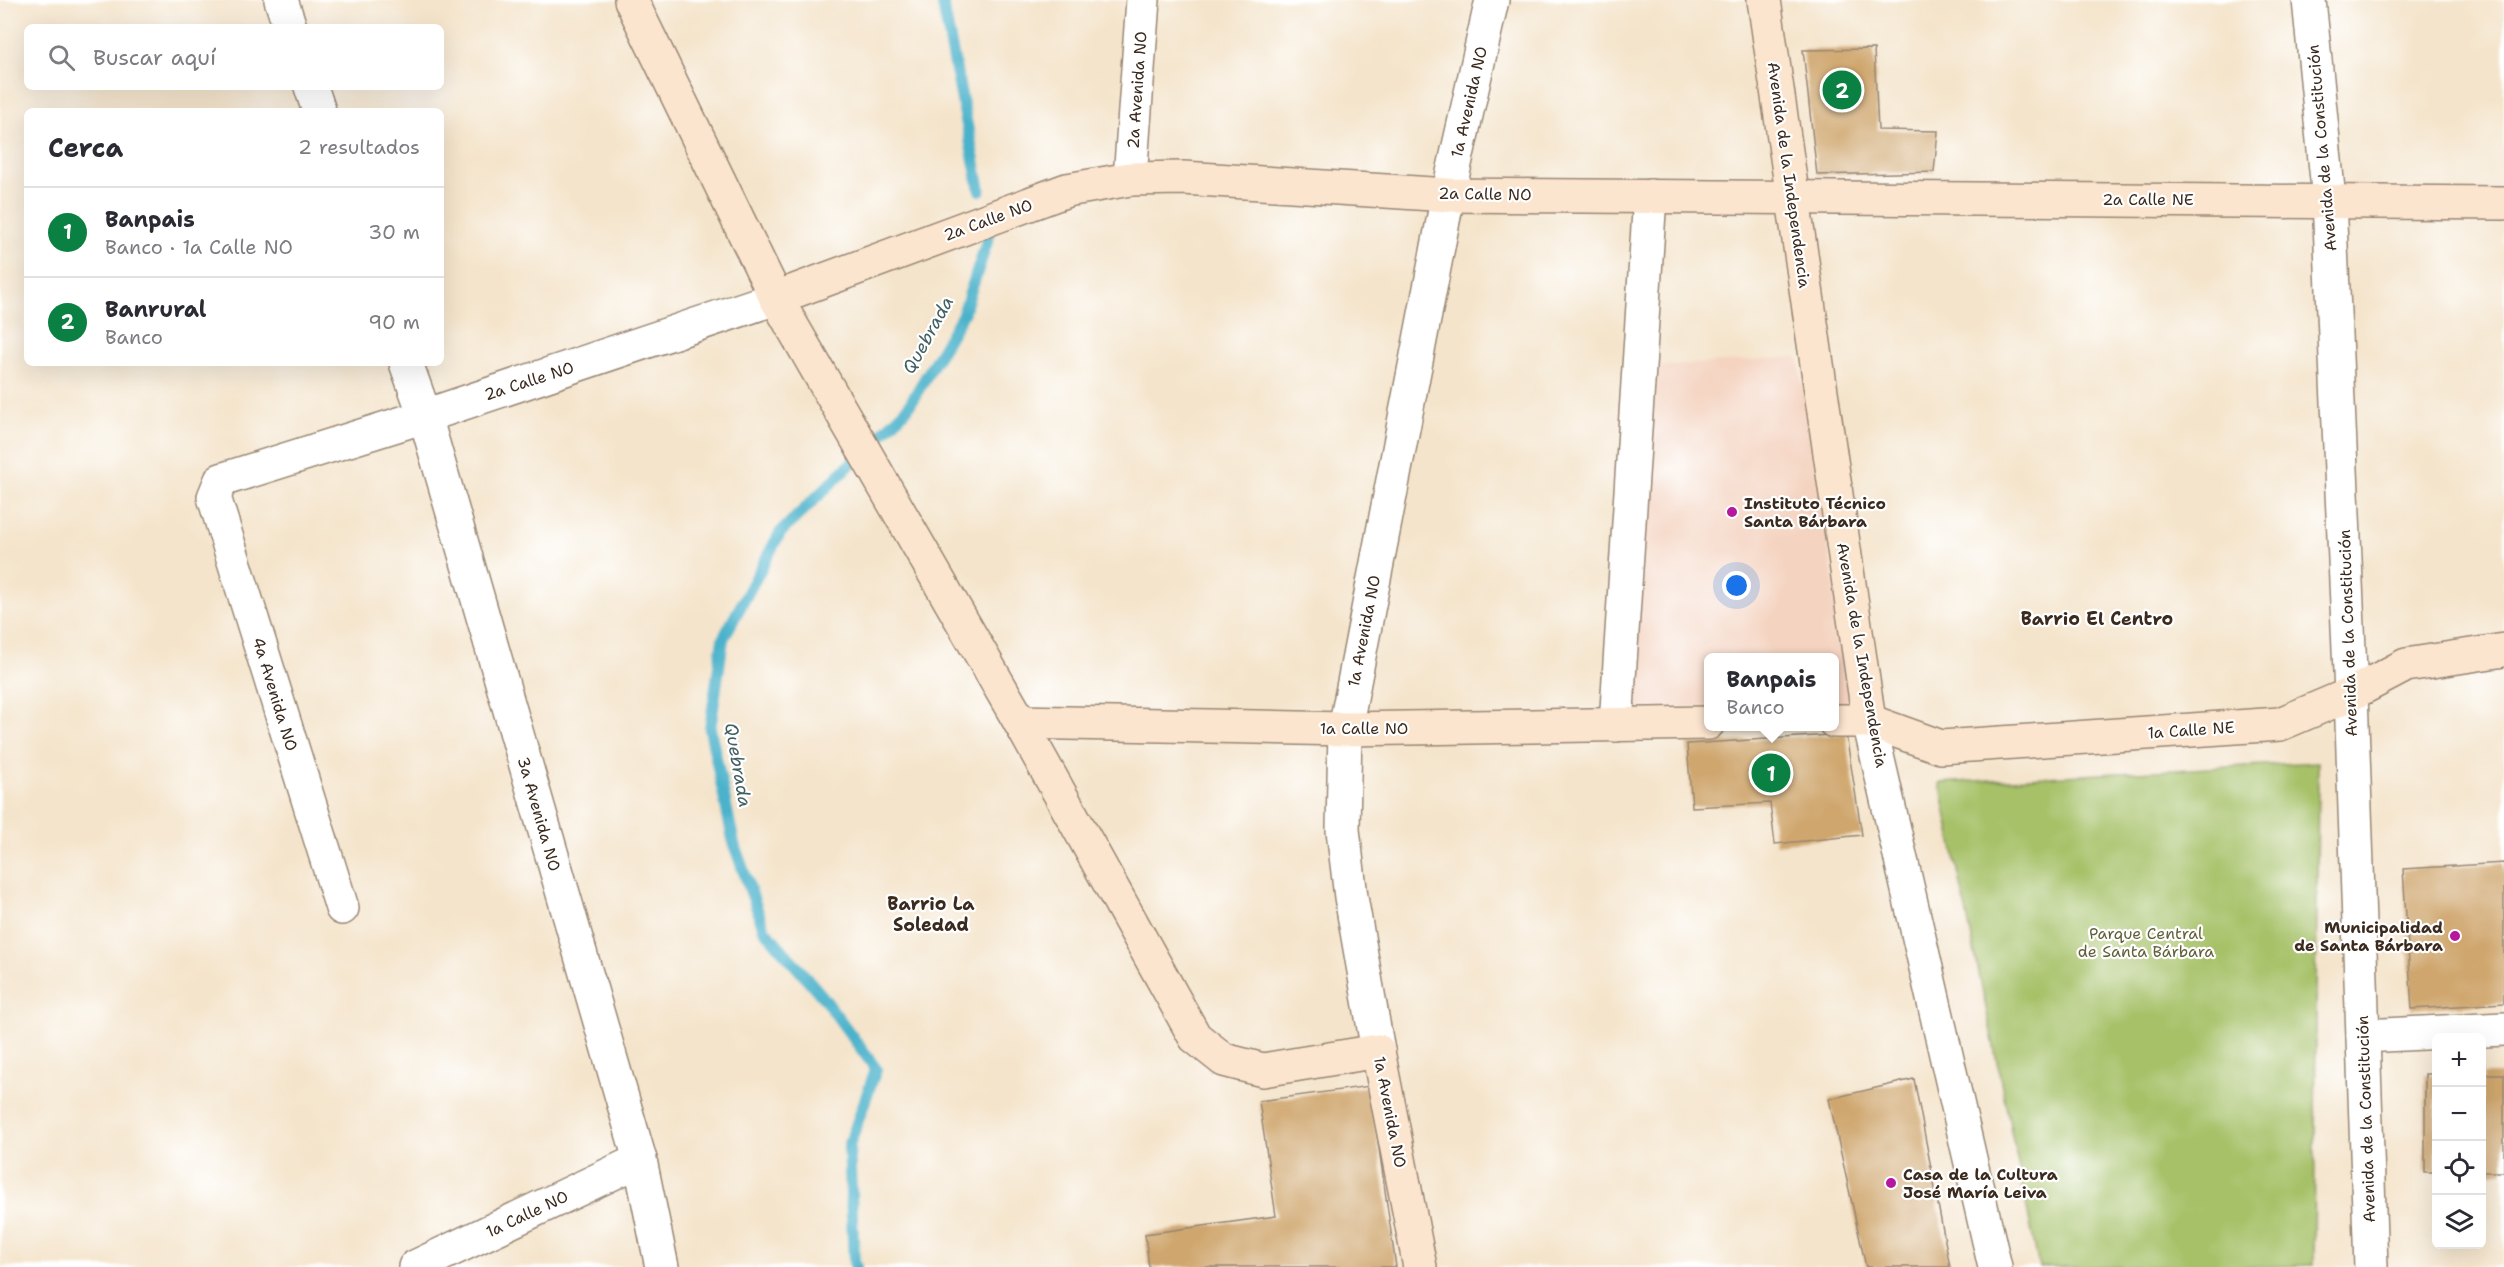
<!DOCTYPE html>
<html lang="es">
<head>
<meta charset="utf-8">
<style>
  body { margin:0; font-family:"Shantell Sans",sans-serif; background:#f2f2f3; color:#2b2b33 }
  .controls { position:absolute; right:18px; bottom:18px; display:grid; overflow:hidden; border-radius:9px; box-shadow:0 6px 24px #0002 }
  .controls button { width:54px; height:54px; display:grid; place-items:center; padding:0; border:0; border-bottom:2px solid #e1e1e2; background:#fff; color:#2b2b33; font:30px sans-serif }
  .you { position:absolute; left:1737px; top:586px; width:21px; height:21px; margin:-15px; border:4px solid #fff; border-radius:50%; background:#1a73e8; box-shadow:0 0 0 9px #1a73e833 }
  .badge { display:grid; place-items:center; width:39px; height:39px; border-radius:50%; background:#0b8043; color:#fff; font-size:20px; font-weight:700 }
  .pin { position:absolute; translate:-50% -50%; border:3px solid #fff; box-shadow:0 2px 6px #0006 }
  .popup { position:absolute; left:1704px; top:653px; width:135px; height:78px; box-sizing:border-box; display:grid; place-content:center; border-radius:9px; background:#fff; filter:drop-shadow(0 2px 4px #0005); font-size:20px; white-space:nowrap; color:#7c7c81 }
  .popup b { font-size:22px; color:#2b2b33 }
  .popup::after { content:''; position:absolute; left:50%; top:100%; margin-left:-12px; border:12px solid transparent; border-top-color:#fff }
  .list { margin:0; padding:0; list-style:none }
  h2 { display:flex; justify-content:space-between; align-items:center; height:78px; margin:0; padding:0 24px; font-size:26px }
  h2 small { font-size:20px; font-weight:400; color:#7c7c81 }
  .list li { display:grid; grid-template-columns:39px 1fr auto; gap:18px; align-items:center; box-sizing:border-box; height:90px; padding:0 24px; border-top:2px solid #e1e1e2 }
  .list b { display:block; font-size:22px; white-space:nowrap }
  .list p { margin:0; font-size:20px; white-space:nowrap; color:#7c7c81 }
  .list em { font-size:20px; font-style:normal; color:#7c7c81 }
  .icon { flex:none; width:33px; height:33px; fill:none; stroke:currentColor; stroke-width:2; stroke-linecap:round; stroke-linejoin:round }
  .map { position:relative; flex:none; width:2504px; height:1267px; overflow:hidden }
  .search { position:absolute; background:#fff; box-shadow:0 6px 24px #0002; left:24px; top:24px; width:420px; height:66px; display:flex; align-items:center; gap:15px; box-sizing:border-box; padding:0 21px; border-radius:9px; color:#7c7c81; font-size:22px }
  .panel { position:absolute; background:#fff; box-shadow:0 6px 24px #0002; left:24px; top:108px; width:420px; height:258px; border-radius:9px }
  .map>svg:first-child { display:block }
  .built { fill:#f4d3c0 }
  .green { fill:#a6c167; stroke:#707642; stroke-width:1.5 }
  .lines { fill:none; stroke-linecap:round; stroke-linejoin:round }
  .stream { stroke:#4cb2cb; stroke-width:12 }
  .building { fill:#cfa66d }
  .street-casing { stroke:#988774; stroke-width:36 }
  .secondary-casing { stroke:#988774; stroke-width:36 }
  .street { stroke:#fff; stroke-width:33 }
  .secondary { stroke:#fce5cf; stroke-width:33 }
  .poi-dot { fill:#b5179e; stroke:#fff; stroke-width:2 }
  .labels { text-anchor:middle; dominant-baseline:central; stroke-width:4.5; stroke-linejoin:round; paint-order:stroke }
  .street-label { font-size:16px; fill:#3b2a1e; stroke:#fff }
  .poi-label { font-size:16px; font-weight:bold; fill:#3b2a1e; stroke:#fff; text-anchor:start }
  .park-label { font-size:16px; fill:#605f38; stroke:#fff }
  .water-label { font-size:18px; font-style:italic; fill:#426063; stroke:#fff }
  .neighbourhood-label { font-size:18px; font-weight:bold; fill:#3b2a1e; stroke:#fff }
</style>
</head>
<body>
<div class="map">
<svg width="2504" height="1267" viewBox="0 0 2504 1267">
  <rect width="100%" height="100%" fill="#fff"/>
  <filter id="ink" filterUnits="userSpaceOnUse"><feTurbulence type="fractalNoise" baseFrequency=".0167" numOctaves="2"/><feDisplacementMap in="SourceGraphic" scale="12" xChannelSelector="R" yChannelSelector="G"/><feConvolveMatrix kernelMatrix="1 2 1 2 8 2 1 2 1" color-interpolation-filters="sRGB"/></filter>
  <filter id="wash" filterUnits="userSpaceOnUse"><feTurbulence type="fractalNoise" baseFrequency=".008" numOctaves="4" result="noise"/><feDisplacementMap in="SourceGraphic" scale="24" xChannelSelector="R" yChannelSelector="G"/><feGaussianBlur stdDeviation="1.35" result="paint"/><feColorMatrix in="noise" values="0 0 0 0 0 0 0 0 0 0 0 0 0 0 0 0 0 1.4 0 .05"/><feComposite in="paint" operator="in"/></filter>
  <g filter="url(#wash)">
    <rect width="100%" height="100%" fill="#f4e4cb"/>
    <polygon class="built" points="1798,357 1853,703 1834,703 1834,658 1708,658 1708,706 1631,708 1651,367"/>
    <polygon class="green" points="2318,762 2314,1265 2258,1267 2039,1267 1940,783"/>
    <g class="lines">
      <g class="stream">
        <polyline points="942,0 980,190"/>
        <polyline points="856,1267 854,1262 849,1146 876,1069 823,997 764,929 734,844 710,729 723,639 780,533 907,409 963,314 989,236"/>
      </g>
    </g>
    <g id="blocks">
      <g class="building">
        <polygon points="1874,49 1878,130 1938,131 1934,172 1817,175 1803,50"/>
        <polygon points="1846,734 1862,835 1775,844 1770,803 1692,807 1687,744"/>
        <polygon points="2504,863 2504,1003 2412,1009 2403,869"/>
        <rect x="2425" y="1074" width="11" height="98"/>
        <rect x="2482" y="1074" width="22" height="98"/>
        <polygon points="1914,1079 1950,1267 1866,1267 1829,1099"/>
        <polygon points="1370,1086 1396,1267 1149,1267 1145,1234 1276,1216 1259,1101"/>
      </g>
    </g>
  </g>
  <g filter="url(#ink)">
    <use href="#blocks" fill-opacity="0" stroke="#988774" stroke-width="1.5"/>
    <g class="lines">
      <defs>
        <g id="street">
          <polyline points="281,0 290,27"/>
          <polyline points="2309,0 2329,200 2351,694 2371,1267"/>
          <polyline points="311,87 319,111"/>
          <polyline points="1130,179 1143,0"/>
          <polyline points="406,363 425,416 640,1160 662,1267"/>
          <polyline points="1869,721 1995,1267"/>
          <polyline points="1616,725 1650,196"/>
          <polyline points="342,908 214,497 221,480 425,416 776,298"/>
          <polyline points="2363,1036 2504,1029"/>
          <polyline points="1378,1051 1351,897 1343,830 1345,729 1448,195 1492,0"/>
          <polyline points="415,1267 640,1160"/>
        </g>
        <g id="secondary">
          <polyline points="631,0 776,298 1020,722 1195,1037 1224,1060 1263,1070 1378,1051 1420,1267"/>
          <polyline points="1764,0 1869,721"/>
          <polyline points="776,298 1067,190 1130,179 1183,178 1448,195 2504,203"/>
          <polyline points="1834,721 1869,721 1941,747 2280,724 2351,694 2406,665 2504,650"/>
          <polyline points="1020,722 1345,729 1708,723"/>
        </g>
      </defs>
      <use href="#street" class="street-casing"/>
      <use href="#secondary" class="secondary-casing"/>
      <use href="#street" class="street"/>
      <use href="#secondary" class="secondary"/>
    </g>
  </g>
  <g class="poi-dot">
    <circle cx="1732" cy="512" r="6"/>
    <circle cx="2455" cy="936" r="6"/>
    <circle cx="1891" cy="1183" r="6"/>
  </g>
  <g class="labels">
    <g class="street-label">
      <text transform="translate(1137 90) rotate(-86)">2a Avenida NO</text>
      <text transform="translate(1469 102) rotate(-77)">1a Avenida NO</text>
      <text transform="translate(2322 148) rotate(-95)">Avenida de la Constitución</text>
      <text transform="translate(1789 175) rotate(82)">Avenida de la Independencia</text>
      <text transform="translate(1485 194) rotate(1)">2a Calle NO</text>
      <text x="2148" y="199">2a Calle NE</text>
      <text transform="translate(988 220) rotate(-20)">2a Calle NO</text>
      <text transform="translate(529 381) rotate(-18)">2a Calle NO</text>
      <text transform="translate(1364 631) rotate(-79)">1a Avenida NO</text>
      <text transform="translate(2348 633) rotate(-92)">Avenida de la Constitución</text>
      <text transform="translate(1862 655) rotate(80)">Avenida de la Independencia</text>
      <text transform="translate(275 694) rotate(73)">4a Avenida NO</text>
      <text x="1364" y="728">1a Calle NO</text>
      <text transform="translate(2191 730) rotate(-4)">1a Calle NE</text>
      <text transform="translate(539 814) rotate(74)">3a Avenida NO</text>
      <text transform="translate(1390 1112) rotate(79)">1a Avenida NO</text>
      <text transform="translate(2366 1119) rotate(-92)">Avenida de la Constitución</text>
      <text transform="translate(527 1214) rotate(-25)">1a Calle NO</text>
    </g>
    <g class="poi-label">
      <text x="1744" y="503">Instituto Técnico<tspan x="1744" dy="18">Santa Bárbara</tspan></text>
      <text x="2443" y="927" text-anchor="end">Municipalidad<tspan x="2443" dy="18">de Santa Bárbara</tspan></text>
      <text x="1903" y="1174">Casa de la Cultura<tspan x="1903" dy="18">José María Leiva</tspan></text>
    </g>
    <g class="park-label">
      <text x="2146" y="933">Parque Central<tspan x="2146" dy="18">de Santa Bárbara</tspan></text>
    </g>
    <g class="water-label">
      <text transform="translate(928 335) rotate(-61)">Quebrada</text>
      <text transform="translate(738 765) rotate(80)">Quebrada</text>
    </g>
    <g class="neighbourhood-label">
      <text x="2097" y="619">Barrio El Centro</text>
      <text x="931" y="904">Barrio La<tspan x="931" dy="21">Soledad</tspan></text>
    </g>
  </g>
</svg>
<div class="controls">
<button>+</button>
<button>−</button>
<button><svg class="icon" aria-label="locate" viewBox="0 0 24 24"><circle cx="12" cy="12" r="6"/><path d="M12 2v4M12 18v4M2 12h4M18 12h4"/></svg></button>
<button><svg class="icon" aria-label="layers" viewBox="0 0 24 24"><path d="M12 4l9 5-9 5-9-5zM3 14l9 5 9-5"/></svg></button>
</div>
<div class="you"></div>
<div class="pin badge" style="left:1771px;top:773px">1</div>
<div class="popup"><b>Banpais</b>Banco</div>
<div class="pin badge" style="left:1842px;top:90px">2</div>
<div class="search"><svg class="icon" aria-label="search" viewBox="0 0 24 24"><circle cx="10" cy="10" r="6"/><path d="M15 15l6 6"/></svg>Buscar aquí</div>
<section class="panel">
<h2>Cerca<small>2 resultados</small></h2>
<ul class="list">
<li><span class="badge">1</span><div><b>Banpais</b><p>Banco · 1a Calle NO</p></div><em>30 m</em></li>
<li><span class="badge">2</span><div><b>Banrural</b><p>Banco</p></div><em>90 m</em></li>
</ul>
</section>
</div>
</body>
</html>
